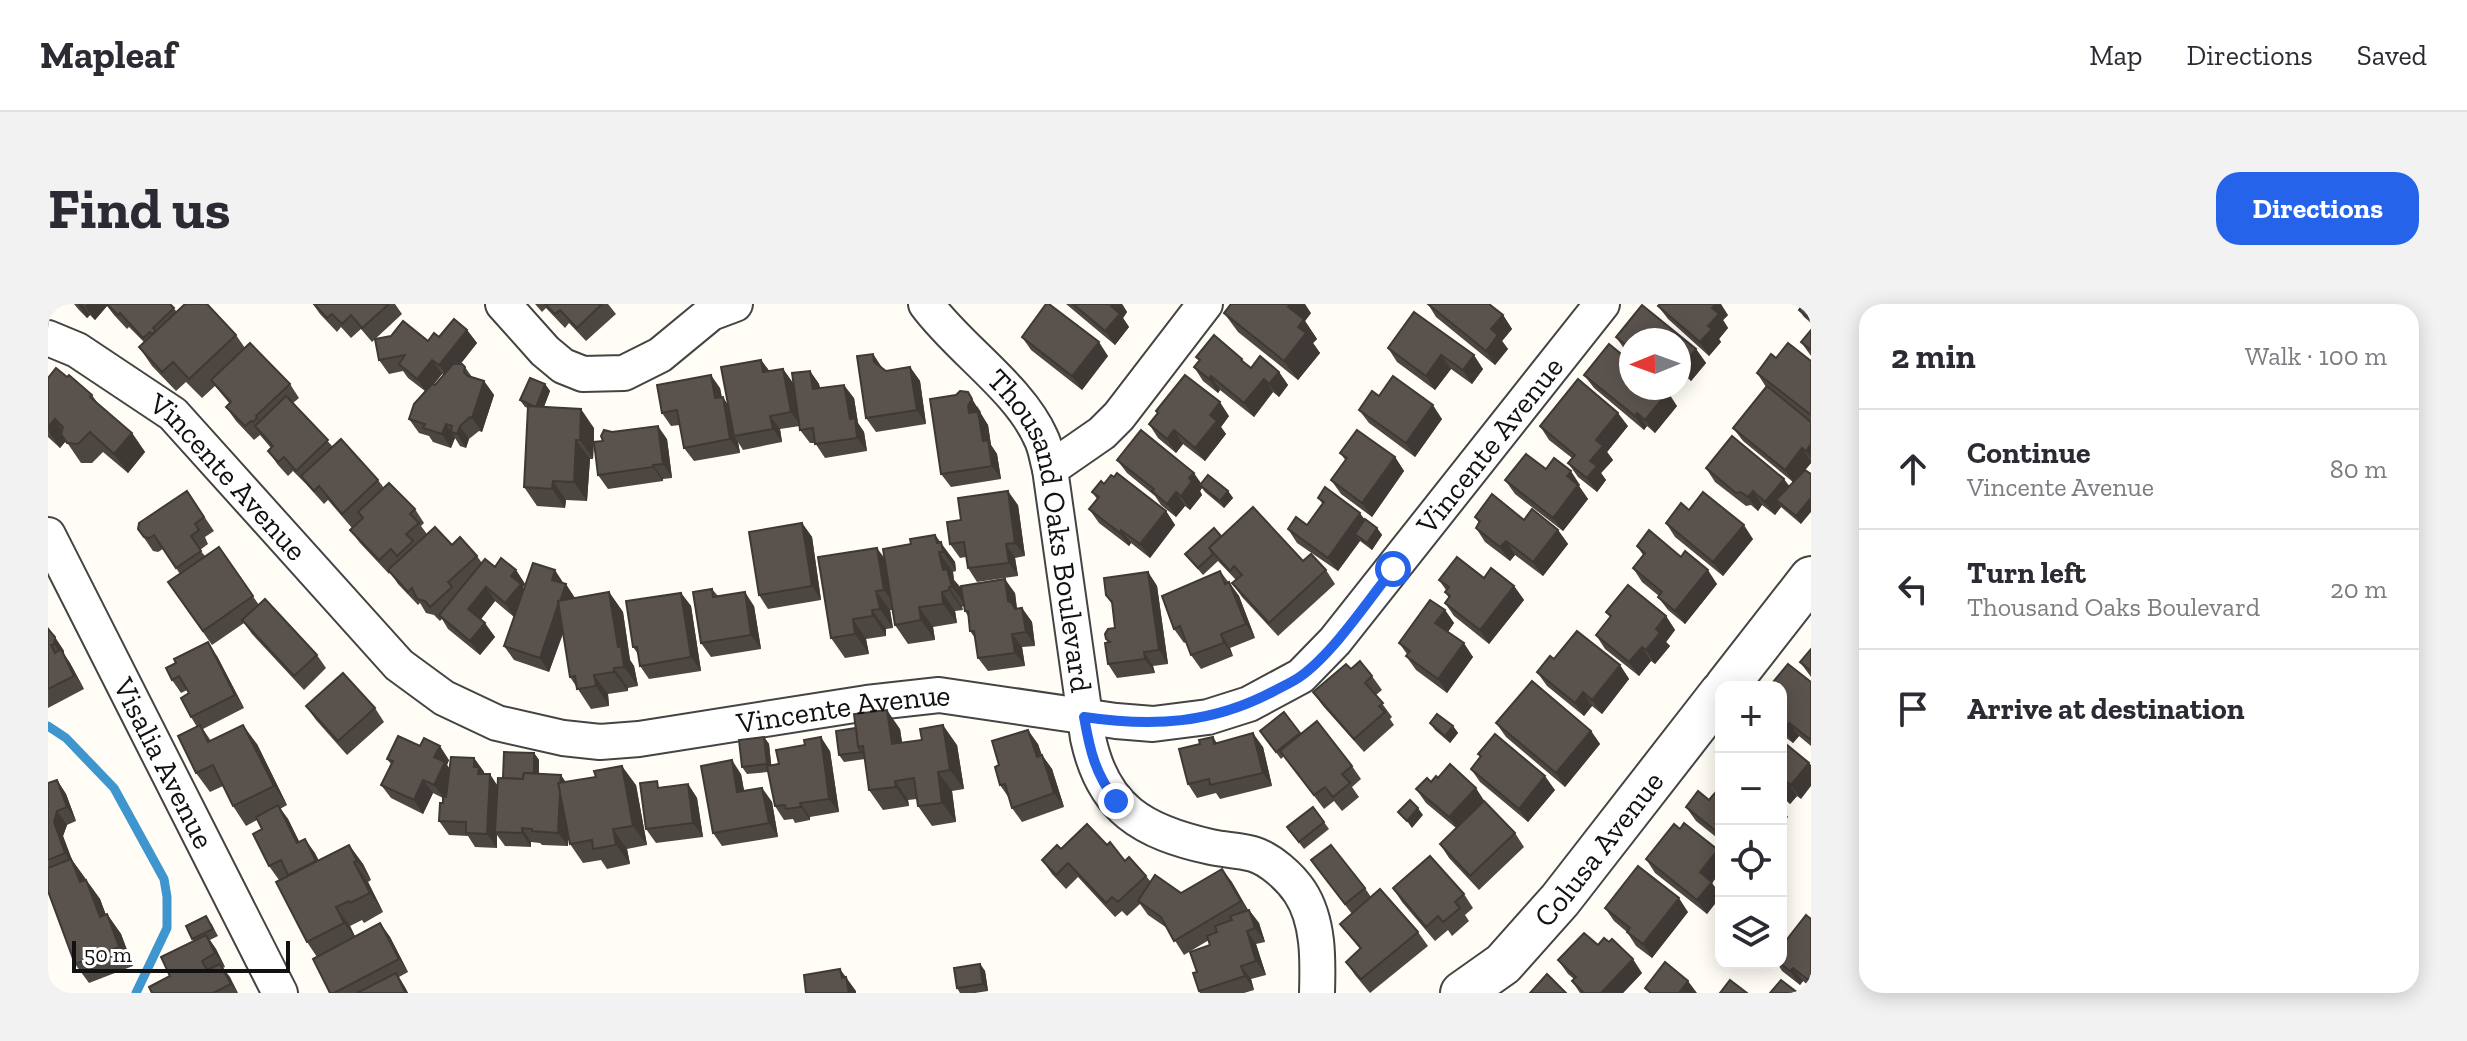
<!DOCTYPE html>
<html lang="en">
<head>
<meta charset="utf-8">
<style>
  body { margin:0; font-family:"Zilla Slab",serif; background:#f2f2f3; color:#2b2b33 }
  .controls { position:absolute; right:24px; bottom:24px; display:grid; overflow:hidden; border-radius:16px; box-shadow:0 4px 20px #0003 }
  .controls button { width:72px; height:72px; display:grid; place-items:center; padding:0; border:0; border-bottom:2px solid #e1e1e2; background:#fff; color:#2b2b33; font:40px sans-serif }
  .compass { position:absolute; left:1571px; top:24px; width:72px; height:72px; border-radius:50%; background:#fff; box-shadow:0 4px 20px #0003; rotate:269deg }
  .scale { position:absolute; left:24px; bottom:20px; width:218px; box-sizing:border-box; padding-left:8px; border:4px solid #111; border-top:0; font-size:22px; line-height:28px; white-space:nowrap; color:#111; -webkit-text-stroke:6px #fff; paint-order:stroke }
  .stop { position:absolute; width:24px; height:24px; margin:-18px; border:6px solid #2563eb; border-radius:50%; background:#fff }
  .stop.end { background:#2563eb; border-color:#fff; box-shadow:0 2px 8px #0008 }
  .list { margin:0; padding:0; list-style:none }
  h2 { display:flex; justify-content:space-between; align-items:center; height:104px; margin:0; padding:0 32px; font-size:34px }
  h2 small { font-size:26px; font-weight:400; color:#7c7c81 }
  .list li { display:grid; grid-template-columns:52px 1fr auto; gap:24px; align-items:center; box-sizing:border-box; height:120px; padding:0 32px; border-top:2px solid #e1e1e2 }
  .list b { display:block; font-size:30px; white-space:nowrap }
  .list p { margin:0; font-size:26px; white-space:nowrap; color:#7c7c81 }
  .list em { font-size:26px; font-style:normal; color:#7c7c81 }
  .icon { flex:none; width:44px; height:44px; fill:none; stroke:currentColor; stroke-width:2; stroke-linecap:round; stroke-linejoin:round }
  .map { position:relative; flex:none; width:1763px; height:689px; overflow:hidden; border-radius:24px }
  header { display:flex; align-items:center; gap:48px; box-sizing:border-box; height:112px; padding:0 40px; background:#fff; border-bottom:2px solid #e1e1e2 }
  header strong { font-size:38px }
  nav { display:flex; gap:44px; margin-inline-start:auto; font-size:28px }
  .intro { display:flex; align-items:center; justify-content:space-between; box-sizing:border-box; height:192px; padding:0 48px }
  h1 { margin:0; font-size:56px }
  .button { padding:20px 36px; border-radius:24px; background:#2563eb; color:#fff; font-size:28px; font-weight:700 }
  main { display:flex; gap:48px; padding:0 48px }
  aside { flex:1; background:#fff; border-radius:24px; box-shadow:0 4px 20px #0003 }
  .map>svg:first-child { display:block }
  .lines { fill:none; stroke-linecap:round; stroke-linejoin:round }
  .stream { stroke:#3f96cf; stroke-width:9 }
  .minor-casing { stroke:#444; stroke-width:38 }
  .tertiary-casing { stroke:#444; stroke-width:46 }
  .minor { stroke:#fff; stroke-width:34 }
  .tertiary { stroke:#fff; stroke-width:42 }
  .wall { fill:#4d4742; fill-rule:evenodd }
  .shaded-wall { fill:#3f3936 }
  .building { fill:#5a524d; stroke:#3f3936; stroke-width:2 }
  .route { stroke:#2563eb; stroke-width:10 }
  .labels { text-anchor:middle; dominant-baseline:central; stroke-width:8; stroke-linejoin:round; paint-order:stroke }
  .street-label { font-size:30px; fill:#111; stroke:#fff }
</style>
</head>
<body>
<header>
<strong>Mapleaf</strong>
<nav><a>Map</a><a>Directions</a><a>Saved</a></nav>
</header>
<div class="intro"><h1>Find us</h1><a class="button">Directions</a></div>
<main>
<div class="map">
<svg width="1763" height="689" viewBox="0 0 1763 689">
  <rect width="100%" height="100%" fill="#fffdf5"/>
  <g class="lines">
    <polyline class="stream" points="0,422 18,434 66,484 116,575 119,593 119,624 88,689"/>
    <defs>
      <g id="minor">
        <polyline points="455,0 497,47 515,62 535,70 576,69 612,51 663,9 687,0"/>
        <path id="s1" d="M 878,0 C 911,45 971,84 993,134 C 998,144 999,155 1002,165 L 1040,434 C 1055,505 1095,528 1163,543 C 1176,546 1191,546 1205,550 C 1222,555 1242,573 1252,588 C 1271,617 1270,656 1269,689"/>
        <path id="s2" d="M 0,34 L 29,46 L 125,110 L 351,361 L 396,394 L 449,419 L 515,434 L 552,438 L 591,435 L 819,399 L 891,391 L 1068,417 L 1105,420 L 1160,413 L 1201,400 L 1253,372 L 1287,337 L 1554,0"/>
        <polyline points="1002,165 1054,129 1071,112 1157,0"/>
        <path id="s3" d="M 0,231 L 232,689"/>
      </g>
      <g id="tertiary">
        <polyline points="1678,383 1763,274"/>
        <path id="s4" d="M 1414,689 L 1455,660 L 1512,596 L 1673,389"/>
      </g>
    </defs>
    <use href="#minor" class="minor-casing"/>
    <use href="#tertiary" class="tertiary-casing"/>
    <use href="#minor" class="minor"/>
    <use href="#tertiary" class="tertiary"/>
  </g>
  <g class="wall">
    <polygon points="26,0 122,0 129,8 188,31 197,44 242,80 251,94 245,99 285,143 330,176 336,184 367,205 376,219 373,222 379,230 429,252 434,259 468,266 477,280 475,283 476,285 516,280 527,294 561,288 575,308 582,356 586,362 590,382 580,384 580,387 560,390 561,402 543,405 522,373 515,330 501,368 466,356 456,342 466,313 447,297 433,315 447,333 432,351 400,325 394,315 392,317 386,311 378,309 372,299 370,301 350,280 342,268 341,270 312,239 302,226 304,224 280,196 276,200 258,180 245,167 240,172 230,161 220,147 223,144 212,131 206,136 188,117 178,103 182,100 167,82 154,94 138,78 128,87 104,62 91,43 96,38 81,23 79,25 66,11 59,2 47,16 42,11 39,14 31,6"/>
    <polygon points="265,0 347,0 354,10 324,38 313,25 303,34 293,23 289,28 272,10"/>
    <polygon points="487,0 560,0 568,10 538,37 521,19 517,24 498,4 494,8"/>
    <polygon points="1018,0 1074,0 1079,8 1075,14 1081,23 1067,41"/>
    <polygon points="1380,0 1455,11 1464,25 1454,37 1460,45 1447,61 1388,13"/>
    <polygon points="1763,0 1763,19 1756,13 1751,6"/>
    <polygon points="1594,1 1648,45 1658,59 1643,77 1635,70 1631,75 1631,36 1583,36 1583,51 1577,46 1568,33"/>
    <polygon points="1610,2 1680,11 1675,16 1680,24 1671,35 1673,38 1661,52 1620,15"/>
    <polygon points="1366,8 1435,65 1424,80 1403,65 1387,86 1349,58 1340,44"/>
    <polygon points="1176,9 1263,9 1257,17 1269,35 1265,39 1272,49 1250,76 1190,28"/>
    <path d="M 419,26 L 429,39 L 412,60 L 417,63 L 424,73 L 436,77 L 446,91 L 434,128 L 431,127 L 421,135 L 418,144 L 412,142 L 407,134 L 403,144 L 385,138 L 381,132 L 371,129 L 361,115 L 377,87 L 360,74 L 355,67 L 341,70 L 331,56 L 380,37 ZM 394,70 L 396,71 L 387,81 L 385,81 Z"/>
    <polygon points="1763,26 1763,52 1753,38"/>
    <polygon points="974,33 1060,52 1034,86 983,46"/>
    <polygon points="825,50 835,65 838,67 862,63 872,77 878,120 828,128 818,114"/>
    <polygon points="1148,53 1198,60 1203,64 1231,68 1240,81 1231,93 1225,88 1206,113 1172,86 1170,89 1155,77 1146,63 1151,57"/>
    <polygon points="1728,54 1763,57 1763,159 1757,166 1753,220 1733,203 1727,211 1714,201 1710,207 1703,201 1698,202 1667,178 1658,164 1741,182 1745,178 1695,137 1685,124 1718,83 1709,69"/>
    <polygon points="713,56 721,67 735,65 745,79 762,67 771,80 772,84 806,94 810,119 816,128 819,147 777,154 767,139 762,139 752,126 752,122 732,125 734,138 695,146 690,138 692,149 646,157 636,144 632,121 623,122 614,109 672,84 674,93 680,101"/>
    <polygon points="1536,71 1629,102 1607,129 1599,122 1596,126 1546,84"/>
    <polygon points="19,73 44,91 51,101 84,129 97,148 80,169 55,148 44,159 33,159 18,137 12,144 0,133 0,74"/>
    <polygon points="497,80 502,87 496,103 546,124 546,138 555,137 564,128 619,135 624,174 615,175 615,177 560,185 550,171 546,140 545,155 542,155 539,197 518,196 517,204 489,202 476,183 480,104 477,103 472,96"/>
    <polygon points="1331,92 1394,115 1367,153 1321,119 1311,106"/>
    <polygon points="929,102 933,108 932,110 940,121 943,141 949,150 953,175 903,183 893,170"/>
    <polygon points="1181,112 1173,123 1178,130 1157,157 1135,140 1128,149 1110,134 1101,120"/>
    <polygon points="1492,122 1580,122 1559,148 1565,156 1553,169 1558,176 1549,188 1530,173 1520,159 1524,154 1501,136"/>
    <polygon points="1292,149 1347,153 1356,167 1324,213 1293,190 1283,176 1298,157"/>
    <polygon points="1069,156 1180,187 1185,194 1176,204 1157,188 1154,184 1152,187 1154,191 1142,206 1137,202 1128,213 1113,201 1107,192 1079,169"/>
    <polygon points="1498,165 1532,181 1531,182 1540,195 1515,227 1467,190 1457,176"/>
    <polygon points="1056,180 1118,207 1127,221 1102,254 1083,239 1081,242 1051,219 1041,205 1049,195 1044,188"/>
    <polygon points="139,187 166,227 157,233 160,240 152,246 157,252 171,243 211,301 269,351 278,364 256,386 204,330 196,319 164,341 120,278 132,270 115,245 110,248 105,247 90,225"/>
    <polygon points="1270,194 1317,215 1329,224 1334,231 1324,246 1312,237 1290,267 1249,239 1240,225 1259,221 1274,199"/>
    <polygon points="970,201 977,252 967,254 970,272 929,278 920,264 918,253 912,254 902,240 913,216"/>
    <polygon points="1641,206 1705,235 1675,272 1627,233 1618,219"/>
    <polygon points="1427,213 1510,226 1520,240 1495,272 1467,251 1462,257 1437,238 1428,224 1431,219"/>
    <polygon points="754,219 764,233 773,296 720,305 711,291"/>
    <polygon points="887,231 907,258 908,267 905,268 906,276 913,284 915,291 967,289 969,305 974,304 984,318 987,342 974,343 977,362 940,367 930,354 927,334 922,327 920,312 917,307 916,302 914,303 915,306 907,307 909,319 885,323 887,336 860,340 847,321 845,306 842,306 845,324 838,325 838,332 818,335 821,350 797,354 783,334 836,254 863,240"/>
    <polygon points="1173,232 1255,257 1278,266 1287,280 1230,332 1194,293 1184,279 1188,276 1170,257 1155,271 1137,250"/>
    <polygon points="1589,242 1633,253 1669,280 1637,320 1620,306 1610,293 1611,292 1594,278 1585,264 1595,251"/>
    <polygon points="1172,267 1191,292 1207,334 1182,344 1185,352 1153,365 1143,351 1138,338 1136,339 1126,325"/>
    <polygon points="1100,268 1109,282 1120,360 1105,362 1107,369 1069,374 1060,360 1060,338 1058,335 1067,324 1064,300 1058,291"/>
    <polygon points="1436,274 1466,282 1476,296 1441,340 1406,312 1397,299 1401,294 1397,288 1398,286 1391,276"/>
    <polygon points="664,285 670,292 706,302 713,345 663,353 653,339"/>
    <polygon points="633,289 643,302 653,367 601,375 592,362 590,350 585,343"/>
    <polygon points="1397,306 1406,319 1400,328 1425,353 1399,389 1368,366 1358,352 1359,350 1351,339"/>
    <polygon points="1558,308 1618,312 1627,326 1618,338 1622,342 1607,360 1603,357 1591,372 1557,345 1548,331 1562,313"/>
    <polygon points="0,323 16,347 16,350 22,359 36,385 0,404"/>
    <polygon points="1763,345 1763,373 1752,358"/>
    <polygon points="169,352 196,404 155,425 163,437 209,440 239,501 232,505 240,515 251,538 257,535 271,557 301,541 315,560 323,576 320,578 335,608 316,619 314,616 302,622 307,633 332,619 342,633 360,668 351,673 360,689 282,689 269,653 259,638 241,572 231,576 221,562 214,525 209,516 198,522 185,502 175,482 162,488 148,469 149,423 143,413 141,389 139,386 133,389 124,376"/>
    <polygon points="1506,355 1572,361 1581,375 1554,410 1544,402 1536,412 1499,382 1489,368"/>
    <polygon points="1303,365 1324,372 1334,386 1328,391 1344,413 1342,415 1346,421 1316,448 1275,402 1265,388"/>
    <polygon points="1763,378 1763,442 1751,432 1745,439 1733,430 1733,383"/>
    <polygon points="258,402 327,404 336,418 299,451 268,416"/>
    <polygon points="1236,408 1253,430 1304,462 1313,475 1304,483 1311,493 1294,507 1286,497 1276,505 1236,452 1233,455 1212,427"/>
    <polygon points="1382,419 1405,422 1410,429 1402,439 1387,426"/>
    <polygon points="1448,419 1543,427 1552,440 1517,483 1458,433"/>
    <polygon points="852,425 854,438 909,441 916,485 904,487 908,518 884,522 870,502 869,495 860,496 861,502 835,506 821,486 817,455 796,458 791,451"/>
    <polygon points="716,433 721,440 723,461 782,447 791,508 762,513 762,516 747,519 745,515 736,516 727,502 720,468 699,470 694,463"/>
    <polygon points="1165,433 1169,439 1215,443 1224,482 1172,495 1168,489 1149,494 1140,480 1152,440"/>
    <polygon points="1733,436 1753,495 1749,492 1742,500 1733,492"/>
    <polygon points="990,440 994,451 1004,465 1016,503 974,518 964,504 961,494 952,481"/>
    <polygon points="486,449 491,456 491,470 518,478 588,481 599,541 579,545 582,560 559,565 553,556 535,559 522,540 520,533 520,542 494,541 492,539 483,538 483,543 457,542 449,531 449,544 427,543 420,532 401,531 391,517 395,494 385,489 375,510 343,494 333,481 343,460 339,455 401,456 399,461 401,464 426,454 436,468 436,470 449,481 455,474"/>
    <polygon points="1430,450 1507,486 1480,518 1432,478 1423,465 1432,453"/>
    <polygon points="693,470 696,487 714,484 724,498 730,533 674,542 665,529"/>
    <polygon points="1390,474 1437,498 1467,529 1476,543 1431,586 1401,554 1392,540 1408,524 1378,499 1368,485"/>
    <polygon points="9,476 18,490 28,517 19,521 15,532 24,556 52,595 58,611 59,610 73,630 85,662 41,679 27,660 0,587 0,479"/>
    <polygon points="640,480 649,494 655,533 608,539 598,525 614,483"/>
    <polygon points="1673,482 1673,537 1648,517 1638,503 1661,496"/>
    <polygon points="1265,503 1281,525 1256,545 1239,523"/>
    <polygon points="1059,541 1077,557 1098,572 1103,578 1133,589 1174,565 1200,606 1201,606 1211,619 1217,638 1208,640 1218,671 1203,675 1206,686 1196,689 1152,689 1151,687 1149,668 1162,641 1161,636 1136,651 1119,624 1100,611 1092,600 1079,612 1074,607 1067,613 1030,573 1018,585 1004,570 994,556 1013,545"/>
    <polygon points="1598,555 1664,579 1673,592 1659,610 1607,569"/>
    <polygon points="1263,556 1317,584 1323,593 1370,628 1380,642 1322,689 1307,671 1298,658 1312,645 1292,620 1304,610"/>
    <polygon points="1345,584 1416,590 1425,604 1417,611 1421,617 1404,632 1400,626 1387,637 1354,598"/>
    <polygon points="1557,604 1640,608 1604,654 1588,642 1579,628 1566,617"/>
    <polygon points="1763,615 1763,684 1755,677 1752,681 1734,667 1729,659 1733,659"/>
    <polygon points="163,619 170,632 162,636 168,645 177,663 175,664 190,689 104,689 122,672 145,637 138,622"/>
    <polygon points="1550,641 1594,669 1575,689 1532,689 1524,677 1526,675 1520,670 1510,656"/>
    <polygon points="932,660 937,667 940,687 927,689 912,689 909,684"/>
  </g>
  <g class="shaded-wall">
    <polygon points="30,0 34,0 42,11 39,14"/>
    <polygon points="39,0 58,0 59,2 47,16 37,2"/>
    <polygon points="1065,0 1074,0 1079,8 1075,14 1081,23 1067,41 1057,27 1063,2"/>
    <polygon points="1242,0 1257,0 1263,9 1257,17 1269,35 1265,39 1272,49 1250,76 1236,57 1240,3"/>
    <polygon points="1668,0 1673,0 1680,11 1675,16 1680,24 1671,35 1673,38 1661,52 1652,38 1660,22 1664,4"/>
    <polygon points="1455,11 1464,25 1454,37 1460,45 1447,61 1438,47 1443,25"/>
    <polygon points="419,26 429,39 401,75 391,61"/>
    <polygon points="1051,38 1060,52 1034,86 1024,72"/>
    <polygon points="1648,45 1658,59 1643,77 1634,63"/>
    <polygon points="825,50 834,64 835,72 826,58"/>
    <polygon points="1393,51 1403,65 1387,86 1378,72"/>
    <polygon points="1426,51 1435,65 1424,80 1415,66"/>
    <polygon points="384,56 394,70 379,89 369,75"/>
    <polygon points="713,56 723,69 715,68"/>
    <polygon points="862,63 872,77 878,120 869,106"/>
    <polygon points="1631,64 1635,70 1631,75"/>
    <polygon points="735,65 745,79 753,122 743,108"/>
    <polygon points="762,67 771,80 775,99 765,85"/>
    <polygon points="1231,68 1240,81 1231,93 1221,80"/>
    <polygon points="663,71 672,84 676,108 667,94"/>
    <polygon points="1163,72 1172,86 1170,89 1161,75"/>
    <polygon points="1216,75 1225,88 1206,113 1196,99"/>
    <polygon points="436,77 446,91 434,128 424,114"/>
    <polygon points="497,80 502,87 493,110 488,103"/>
    <polygon points="796,81 806,94 810,119 816,128 819,147 809,134 802,115"/>
    <polygon points="920,88 940,121 943,141 949,150 953,175 944,162 935,137 921,109"/>
    <polygon points="1620,88 1629,102 1607,129 1597,116"/>
    <polygon points="675,93 684,107 686,132 690,138 692,149 682,135"/>
    <polygon points="1172,98 1181,112 1173,123 1178,130 1157,157 1147,144 1162,111"/>
    <polygon points="1385,101 1394,115 1367,153 1358,139"/>
    <polygon points="533,105 546,124 545,155 532,136"/>
    <polygon points="1570,109 1580,122 1559,148 1565,156 1553,169 1558,176 1549,188 1539,174 1542,157 1548,136"/>
    <polygon points="1589,109 1599,122 1596,126 1587,112"/>
    <polygon points="722,112 732,125 734,138 725,125"/>
    <polygon points="7,115 20,134 12,144 0,126 0,123"/>
    <polygon points="398,120 407,134 403,144 394,130"/>
    <polygon points="412,122 421,135 418,144 409,130"/>
    <polygon points="610,122 619,135 624,174 615,160"/>
    <polygon points="1126,126 1135,140 1128,149 1119,135"/>
    <polygon points="84,129 97,148 80,169 66,150"/>
    <polygon points="528,136 542,155 539,197 526,178"/>
    <polygon points="1763,140 1763,154 1758,147"/>
    <polygon points="1754,144 1763,157 1763,159 1746,180 1737,166"/>
    <polygon points="1347,153 1356,167 1324,213 1314,199"/>
    <polygon points="605,161 615,175 615,177 605,163"/>
    <polygon points="1523,167 1532,181 1531,182 1540,195 1515,227 1505,214 1519,172"/>
    <polygon points="1146,169 1155,182 1152,181 1154,184 1152,187 1154,191 1142,206 1133,192 1141,174"/>
    <polygon points="1736,175 1746,188 1728,196 1733,203 1727,211 1717,198"/>
    <polygon points="505,177 518,196 517,204 504,185"/>
    <polygon points="960,187 970,201 977,252 967,239"/>
    <polygon points="1180,187 1185,194 1176,204 1172,197"/>
    <polygon points="1705,187 1714,201 1710,207 1700,193"/>
    <polygon points="1128,188 1137,202 1128,213 1119,200"/>
    <polygon points="1763,194 1763,208 1753,220 1748,212"/>
    <polygon points="1118,207 1127,221 1102,254 1092,240"/>
    <polygon points="1312,209 1322,223 1307,230 1312,237 1290,267 1280,254"/>
    <polygon points="754,219 764,233 773,296 764,282"/>
    <polygon points="1696,221 1705,235 1675,272 1665,258"/>
    <polygon points="1329,224 1334,231 1324,246 1319,239"/>
    <polygon points="1073,226 1083,239 1081,242 1072,229"/>
    <polygon points="1510,226 1520,240 1495,272 1485,258"/>
    <polygon points="887,231 907,258 908,267 889,239"/>
    <polygon points="1458,237 1467,251 1462,257 1452,243"/>
    <polygon points="958,240 967,254 970,272 961,259"/>
    <polygon points="829,244 843,263 850,305 836,286"/>
    <polygon points="891,248 905,268 906,276 913,284 918,302 904,283 895,266"/>
    <polygon points="468,266 477,280 475,283 482,293 466,313 457,299 463,272"/>
    <polygon points="507,266 516,280 504,276"/>
    <polygon points="1660,266 1669,280 1637,320 1627,307"/>
    <polygon points="1100,268 1109,282 1120,360 1111,346"/>
    <polygon points="957,275 967,289 969,305 974,313 960,297"/>
    <polygon points="1181,278 1191,292 1207,334 1198,320"/>
    <polygon points="518,280 527,294 501,368 492,354"/>
    <polygon points="1466,282 1476,296 1441,340 1432,326"/>
    <polygon points="438,283 447,297 430,319 420,305"/>
    <polygon points="901,283 914,303 915,306 901,286"/>
    <polygon points="828,287 842,306 845,324 832,305"/>
    <polygon points="561,288 575,308 582,356 586,362 590,382 576,363 570,343"/>
    <polygon points="697,288 706,302 713,345 703,331"/>
    <polygon points="894,288 907,307 909,319 895,300"/>
    <polygon points="633,289 643,302 653,367 643,353"/>
    <polygon points="871,303 885,323 887,336 873,316"/>
    <polygon points="974,304 984,318 987,342 978,328"/>
    <polygon points="824,306 838,325 838,332 825,312"/>
    <polygon points="1397,306 1406,319 1397,332 1387,319"/>
    <polygon points="1618,312 1627,326 1618,338 1622,342 1607,360 1598,346 1608,325"/>
    <polygon points="805,315 818,335 821,350 807,330"/>
    <polygon points="437,319 447,333 432,351 422,337"/>
    <polygon points="964,330 974,343 977,362 967,349"/>
    <polygon points="1173,330 1182,344 1185,352 1176,339"/>
    <polygon points="7,333 16,347 16,350 22,359 36,385 6,340"/>
    <polygon points="160,338 169,352 196,404 187,391"/>
    <polygon points="1416,339 1425,353 1399,389 1390,375"/>
    <polygon points="1594,343 1603,357 1591,372 1581,358"/>
    <polygon points="1096,348 1105,362 1107,369 1097,355"/>
    <polygon points="1572,361 1581,375 1554,410 1544,396"/>
    <polygon points="566,364 580,384 580,387 566,368"/>
    <polygon points="546,371 560,390 561,402 548,382"/>
    <polygon points="1535,388 1544,402 1536,412 1527,399"/>
    <polygon points="839,406 852,425 857,459 844,440"/>
    <polygon points="1741,419 1751,432 1745,439 1736,426"/>
    <polygon points="195,421 209,440 239,501 226,482"/>
    <polygon points="895,421 909,441 916,485 902,466"/>
    <polygon points="1405,422 1410,429 1402,439 1397,432"/>
    <polygon points="980,426 990,440 998,467 989,453"/>
    <polygon points="1543,427 1552,440 1517,483 1508,469"/>
    <polygon points="1205,429 1215,443 1224,482 1215,469"/>
    <polygon points="716,433 721,440 724,467 719,460"/>
    <polygon points="773,433 782,447 791,508 781,495"/>
    <polygon points="392,442 401,456 399,461 407,472 396,494 386,481 386,453"/>
    <polygon points="486,449 491,456 490,483 485,476"/>
    <polygon points="994,451 1004,465 1016,503 1006,489"/>
    <polygon points="426,454 436,468 440,483 426,463"/>
    <polygon points="684,456 693,470 699,502 689,488"/>
    <polygon points="1761,459 1763,461 1763,482 1753,495 1743,481"/>
    <polygon points="574,462 588,481 599,541 585,522"/>
    <polygon points="890,468 904,487 908,518 894,499"/>
    <polygon points="442,470 451,484 447,528 449,531 449,544 439,530"/>
    <polygon points="513,471 522,484 520,542 510,529"/>
    <polygon points="1497,472 1507,486 1480,518 1471,505"/>
    <polygon points="9,476 18,490 28,517 19,503"/>
    <polygon points="375,476 385,489 375,510 366,496"/>
    <polygon points="847,477 860,496 861,502 848,483"/>
    <polygon points="1739,478 1749,492 1742,500 1733,487"/>
    <polygon points="640,480 649,494 655,533 645,519"/>
    <polygon points="714,484 724,498 730,533 721,519"/>
    <polygon points="1428,484 1437,498 1411,526 1401,513"/>
    <polygon points="752,499 762,513 762,516 753,503"/>
    <polygon points="230,501 240,515 259,553 249,539"/>
    <polygon points="1733,503 1740,513 1733,522"/>
    <polygon points="1370,504 1375,511 1364,524 1359,517"/>
    <polygon points="9,507 19,521 15,532 24,556 37,574 46,598 32,578 26,563 17,549 6,518"/>
    <polygon points="474,524 483,538 483,543 474,529"/>
    <polygon points="565,525 579,545 582,560 568,541"/>
    <polygon points="257,535 267,549 278,571 268,557"/>
    <polygon points="301,541 315,560 323,576 309,557"/>
    <polygon points="1670,546 1673,551 1673,568 1664,579 1673,592 1659,610 1649,596 1652,568"/>
    <polygon points="306,558 320,578 335,608 322,589"/>
    <polygon points="1174,565 1184,578 1203,611 1193,597"/>
    <polygon points="38,576 52,595 66,633 52,613"/>
    <polygon points="1631,594 1640,608 1604,654 1595,640"/>
    <polygon points="288,603 302,622 310,638 296,619"/>
    <polygon points="1201,606 1211,619 1217,638 1207,624"/>
    <polygon points="59,610 73,630 85,662 71,643"/>
    <polygon points="332,619 342,633 360,668 351,655"/>
    <polygon points="1199,627 1208,640 1218,671 1208,657"/>
    <polygon points="158,631 168,645 177,663 167,649"/>
    <polygon points="1585,655 1594,669 1575,689 1553,689"/>
    <polygon points="172,660 182,673 190,689 183,680"/>
    <polygon points="932,660 937,667 940,687 935,680"/>
    <polygon points="1193,662 1203,675 1206,686 1197,672"/>
    <polygon points="1745,664 1755,677 1752,681 1742,667"/>
    <polygon points="792,665 808,687 808,689 801,689 794,674"/>
    <polygon points="348,669 357,683 360,689 358,689"/>
    <polygon points="1640,677 1649,689 1631,689"/>
  </g>
  <g class="building">
    <polygon points="59,0 122,0 126,4 105,24 108,27 104,30 102,28 95,34 72,9 70,11"/>
    <polygon points="137,0 159,0 188,31 141,75 125,58 114,68 91,43"/>
    <polygon points="266,0 341,0 314,24 303,11 294,20 284,10 279,14"/>
    <polygon points="497,0 554,0 529,24 512,6 507,10"/>
    <polygon points="998,0 1001,0 1051,38 1024,72 974,33"/>
    <polygon points="1025,0 1065,0 1063,2 1072,10 1057,27"/>
    <polygon points="1183,0 1242,0 1240,3 1256,15 1250,23 1258,29 1236,57 1176,9"/>
    <polygon points="1380,0 1441,0 1455,11 1443,25 1450,31 1438,47"/>
    <polygon points="1612,0 1668,0 1664,4 1671,10 1660,22 1664,25 1652,38 1610,2"/>
    <polygon points="1755,0 1763,0 1762,15 1751,6"/>
    <polygon points="1594,1 1648,45 1634,63 1631,61 1631,36 1583,36 1583,45 1568,33"/>
    <polygon points="1366,8 1426,51 1415,66 1393,51 1378,72 1340,44"/>
    <polygon points="406,15 419,26 391,61 384,56 369,75 351,60 357,51 331,56 327,35 343,32 355,17 380,37 386,29 391,33"/>
    <polygon points="1763,26 1763,46 1753,38"/>
    <polygon points="1166,31 1194,55 1193,56 1203,64 1212,52 1231,68 1221,80 1216,75 1196,99 1163,72 1161,75 1146,63 1152,56 1148,53"/>
    <polygon points="202,39 242,80 208,112 209,114 205,118 203,117 197,122 178,103 183,98 163,76"/>
    <polygon points="1740,39 1763,57 1763,111 1709,69 1723,50 1728,54"/>
    <polygon points="1561,40 1583,58 1583,84 1615,84 1620,88 1597,116 1589,109 1587,112 1536,71"/>
    <polygon points="825,50 826,58 838,67 862,63 869,106 818,114 809,52"/>
    <polygon points="713,56 715,68 735,65 743,108 722,112 725,125 686,132 673,63"/>
    <polygon points="405,60 414,60 417,63 416,68 420,72 436,77 424,114 422,113 412,122 409,130 403,128 404,122 398,120 394,130 375,124 377,120 361,115 366,100 384,80 387,81"/>
    <polygon points="8,64 19,73 21,71 44,91 42,93 84,129 66,150 42,128 30,140 19,139 13,130 15,123 7,115 0,123 0,74"/>
    <polygon points="762,67 765,85 796,81 802,115 807,114 809,134 767,140 765,124 752,126 744,69"/>
    <polygon points="663,71 667,94 675,93 682,135 636,144 629,106 614,109 609,81"/>
    <polygon points="1137,71 1172,98 1162,111 1169,117 1147,144 1126,126 1119,135 1101,120 1110,109 1108,107"/>
    <polygon points="1345,72 1385,101 1358,139 1311,106 1324,87 1331,92"/>
    <polygon points="482,74 497,80 488,103 472,96"/>
    <polygon points="1530,75 1570,109 1548,136 1555,142 1542,157 1549,162 1539,174 1520,159 1527,151 1492,122"/>
    <polygon points="1719,82 1763,118 1763,140 1758,147 1754,144 1737,166 1685,124"/>
    <polygon points="912,87 920,88 924,95 920,102 921,109 930,108 935,137 940,136 944,162 893,170 882,95 908,91"/>
    <polygon points="238,92 280,136 248,167 236,153 230,158 220,147 225,142 207,122"/>
    <polygon points="480,102 533,105 532,136 528,136 526,178 505,177 504,185 476,183"/>
    <polygon points="610,122 615,160 605,161 605,163 550,171 546,138 555,137 553,132 556,126 564,128"/>
    <polygon points="1093,126 1146,169 1141,174 1144,177 1133,192 1128,188 1119,200 1104,187 1106,185 1069,156"/>
    <polygon points="1309,126 1347,153 1314,199 1283,176 1299,154 1292,149"/>
    <polygon points="1684,132 1736,175 1717,198 1705,187 1700,193 1693,188 1688,189 1658,164"/>
    <polygon points="293,135 330,176 294,210 271,182 266,187 253,172"/>
    <polygon points="1478,150 1498,165 1506,154 1523,167 1519,172 1530,181 1505,214 1457,176"/>
    <polygon points="1757,166 1763,170 1763,194 1748,212 1728,196"/>
    <polygon points="1069,169 1118,207 1092,240 1073,226 1072,229 1041,205 1051,193 1044,188 1053,177 1056,180 1063,171 1066,173"/>
    <polygon points="1160,171 1180,187 1172,197 1152,181"/>
    <polygon points="341,179 367,205 362,210 371,219 358,230 365,237 349,252 343,245 331,256 302,226 315,214 310,208"/>
    <polygon points="1277,183 1312,209 1280,254 1240,225 1248,213 1259,221 1276,198 1270,194"/>
    <polygon points="139,187 156,213 147,220 151,226 143,232 153,247 128,264 106,231 101,234 96,233 90,225 91,219"/>
    <polygon points="960,187 967,239 958,240 961,259 920,264 916,238 902,240 899,218 913,216 910,194"/>
    <polygon points="1655,188 1696,221 1665,258 1618,219 1633,199 1641,206"/>
    <polygon points="1444,190 1476,216 1484,205 1510,226 1485,258 1458,237 1452,243 1428,224 1432,217 1427,213"/>
    <polygon points="1205,203 1255,257 1263,250 1278,266 1221,319 1184,279 1194,271 1186,262 1182,267 1161,244"/>
    <polygon points="1317,215 1329,224 1319,239 1307,230"/>
    <polygon points="754,219 764,282 711,291 701,228"/>
    <polygon points="387,223 404,241 412,233 429,252 400,278 404,283 382,303 377,297 369,295 364,284 360,288 340,266"/>
    <polygon points="1166,224 1173,232 1161,244 1165,250 1150,264 1137,250"/>
    <polygon points="1601,226 1633,253 1637,247 1660,266 1627,307 1610,293 1614,288 1585,264 1597,249 1589,242"/>
    <polygon points="887,231 889,239 893,238 895,248 891,248 895,266 899,265 904,283 901,283 901,286 894,288 895,300 871,303 873,316 847,321 835,245 863,240 862,235"/>
    <polygon points="171,243 205,292 155,327 120,278"/>
    <polygon points="829,244 836,286 828,287 832,305 824,306 825,312 805,315 807,330 783,334 770,253"/>
    <polygon points="1409,253 1436,274 1443,264 1466,282 1432,326 1397,299 1402,292 1397,288 1401,283 1391,276"/>
    <polygon points="453,254 468,266 463,272 473,280 457,299 438,283 420,305 437,319 422,337 391,311 437,255 447,263"/>
    <polygon points="485,259 507,266 504,276 518,280 512,297 510,297 510,301 492,354 456,342"/>
    <polygon points="1172,267 1177,280 1181,278 1198,320 1173,330 1176,339 1143,351 1132,322 1126,325 1114,292"/>
    <polygon points="1100,268 1111,346 1096,348 1097,355 1060,360 1057,339 1062,338 1058,335 1057,330 1060,325 1067,324 1064,298 1058,291 1056,274"/>
    <polygon points="957,275 960,297 964,299 967,305 974,304 978,328 964,330 967,349 930,354 926,327 922,327 920,307 917,307 913,282"/>
    <polygon points="1580,281 1618,312 1608,325 1612,329 1598,346 1594,343 1581,358 1548,331 1563,312 1558,308"/>
    <polygon points="664,285 665,293 697,288 703,331 653,339 645,288"/>
    <polygon points="561,288 570,343 573,342 576,363 566,364 566,368 546,371 548,382 529,385 527,372 522,373 510,297"/>
    <polygon points="633,289 643,353 592,362 589,343 585,343 578,297"/>
    <polygon points="217,295 269,351 246,372 194,316"/>
    <polygon points="1382,296 1397,306 1387,319 1416,339 1390,375 1358,352 1362,347 1351,339"/>
    <polygon points="0,325 7,333 6,340 3,341 7,349 13,345 26,372 0,385"/>
    <polygon points="1529,327 1572,361 1544,396 1535,388 1527,399 1489,368 1502,352 1506,355"/>
    <polygon points="160,338 187,391 143,413 133,394 141,389 131,372 124,376 118,364 128,359 126,355"/>
    <polygon points="1763,345 1763,367 1752,358"/>
    <polygon points="1312,357 1324,372 1317,379 1335,399 1331,402 1337,408 1306,435 1265,388 1298,360 1303,365"/>
    <polygon points="1740,360 1763,378 1763,436 1741,419 1736,426 1733,423 1733,383 1721,383"/>
    <polygon points="295,369 327,404 290,437 258,402"/>
    <polygon points="1484,377 1543,427 1508,469 1448,419"/>
    <polygon points="839,406 844,440 874,436 872,425 895,421 902,466 890,468 894,499 870,502 866,474 847,477 848,483 821,486 815,442 810,443 806,410"/>
    <polygon points="1236,408 1252,429 1228,448 1212,427"/>
    <polygon points="1389,410 1405,422 1397,432 1382,419"/>
    <polygon points="1269,417 1304,462 1294,470 1302,479 1285,493 1277,483 1266,491 1232,447"/>
    <polygon points="152,421 160,438 195,421 226,482 185,502 165,461 148,469 130,432"/>
    <polygon points="808,424 810,443 814,448 791,451 788,427"/>
    <polygon points="980,426 989,453 994,451 1006,489 964,504 957,480 952,481 947,463 951,461 944,437"/>
    <polygon points="1205,429 1215,469 1162,481 1161,475 1140,480 1131,445 1152,440 1151,436 1165,433 1166,440"/>
    <polygon points="1447,430 1497,472 1471,505 1423,465 1433,452 1430,450"/>
    <polygon points="350,432 372,442 376,434 392,442 386,453 397,458 386,481 375,476 366,496 333,481 345,457 339,455"/>
    <polygon points="716,433 719,460 694,463 691,436"/>
    <polygon points="773,433 781,495 752,499 753,503 738,505 737,501 727,502 719,462 731,460 728,446 757,441 756,436"/>
    <polygon points="1733,436 1761,459 1743,481 1739,478 1733,486"/>
    <polygon points="456,448 486,449 486,469 476,469 475,475 455,474"/>
    <polygon points="403,453 426,454 426,463 431,463 430,470 442,470 439,530 418,529 418,518 391,517 392,499 395,499 395,492 398,493"/>
    <polygon points="684,456 689,488 714,484 721,519 665,529 653,462"/>
    <polygon points="1402,460 1428,484 1401,513 1368,485 1379,474 1383,478 1388,472 1390,474"/>
    <polygon points="574,462 585,522 565,525 568,541 545,545 544,536 522,540 510,479 548,473 546,467"/>
    <polygon points="476,469 513,471 512,479 510,479 512,488 510,529 484,527 484,525 474,524 474,529 447,528 450,474 475,475"/>
    <polygon points="9,476 19,503 9,507 6,518 17,549 0,556 0,479"/>
    <polygon points="609,477 610,484 640,480 645,519 598,525 592,479"/>
    <polygon points="1673,482 1673,531 1638,503 1650,487 1661,496"/>
    <polygon points="1362,496 1370,504 1359,517 1350,508"/>
    <polygon points="1436,497 1467,529 1422,572 1392,540"/>
    <polygon points="230,501 249,539 257,535 268,557 240,571 233,556 221,562 205,530 214,525 208,513"/>
    <polygon points="1265,503 1276,518 1251,538 1239,523"/>
    <polygon points="1636,519 1670,546 1652,568 1664,578 1649,596 1598,555 1626,520 1632,525"/>
    <polygon points="1039,520 1059,541 1062,538 1077,557 1081,553 1098,572 1070,598 1064,593 1058,599 1020,559 1008,571 994,556 1009,541 1013,545"/>
    <polygon points="301,541 309,557 306,558 322,589 302,599 301,597 288,603 296,619 259,638 228,578"/>
    <polygon points="1283,541 1317,584 1297,600 1263,556"/>
    <polygon points="1382,552 1416,590 1407,598 1412,604 1395,618 1390,612 1378,623 1345,584"/>
    <polygon points="23,555 32,578 38,576 52,613 59,610 71,643 27,660 0,587 0,564"/>
    <polygon points="1590,562 1631,594 1595,640 1579,628 1582,624 1557,604"/>
    <polygon points="1174,565 1193,597 1126,637 1113,613 1090,597 1107,571 1133,589"/>
    <polygon points="1332,585 1370,628 1313,675 1298,658 1313,644 1292,620"/>
    <polygon points="1201,606 1207,624 1199,627 1208,657 1193,662 1197,672 1151,687 1145,669 1149,668 1142,648 1162,641 1159,632 1169,628 1167,622 1184,616 1182,612"/>
    <polygon points="1758,611 1763,615 1763,678 1745,664 1742,667 1732,659 1733,659 1733,643"/>
    <polygon points="158,612 165,625 144,635 138,622"/>
    <polygon points="332,619 351,655 286,689 282,689 265,655"/>
    <polygon points="1536,629 1550,641 1556,634 1561,638 1564,635 1585,655 1553,689 1536,689 1524,677 1528,673 1510,656"/>
    <polygon points="158,631 167,649 154,657 159,666 172,660 183,680 165,689 104,689 101,683 122,672 113,653"/>
    <polygon points="1617,658 1640,677 1631,689 1603,689 1597,684"/>
    <polygon points="932,660 935,680 909,684 906,664"/>
    <polygon points="792,665 794,674 798,673 801,689 758,689 756,671"/>
    <polygon points="348,669 357,688 356,689 309,689"/>
    <polygon points="1499,670 1518,689 1482,689"/>
    <polygon points="1682,676 1699,689 1672,689"/>
    <polygon points="1733,676 1750,689 1722,689"/>
  </g>
  <g class="lines">
    <path class="route" d="M 1068,497 C 1047,469 1042,447 1036,413 C 1105,423 1164,420 1226,387 C 1235,382 1245,378 1253,372 C 1285,349 1320,297 1345,265"/>
  </g>
  <g class="labels">
    <g class="street-label">
      <text stroke="none"><textPath href="#s2" startOffset="1718">Vincente Avenue</textPath></text>
      <text stroke="none"><textPath href="#s2" startOffset="230">Vincente Avenue</textPath></text>
      <text stroke="none"><textPath href="#s1" startOffset="266">Thousand Oaks Boulevard</textPath></text>
      <text stroke="none"><textPath href="#s2" startOffset="950">Vincente Avenue</textPath></text>
      <text stroke="none"><textPath href="#s3" startOffset="256">Visalia Avenue</textPath></text>
      <text stroke="none"><textPath href="#s4" startOffset="200">Colusa Avenue</textPath></text>
    </g>
  </g>
</svg>
<div class="controls">
<button>+</button>
<button>−</button>
<button><svg class="icon" aria-label="locate" viewBox="0 0 24 24"><circle cx="12" cy="12" r="6"/><path d="M12 2v4M12 18v4M2 12h4M18 12h4"/></svg></button>
<button><svg class="icon" aria-label="layers" viewBox="0 0 24 24"><path d="M12 4l9 5-9 5-9-5zM3 14l9 5 9-5"/></svg></button>
</div>
<svg class="compass" viewBox="-18 -18 36 36"><path d="M0-13l5 13h-10z" fill="#e53935"/><path d="M0 13l5-13h-10z" fill="#7c7c81"/></svg>
<div class="scale">50 m</div>
<div class="stop" style="left:1345px;top:265px"></div>
<div class="stop end" style="left:1068px;top:497px"></div>
</div>
<aside>
<h2>2 min<small>Walk · 100 m</small></h2>
<ul class="list">
<li><svg class="icon" aria-label="ahead" viewBox="0 0 24 24"><path d="M12 20V5M6 11l6-6 6 6"/></svg><div><b>Continue</b><p>Vincente Avenue</p></div><em>80 m</em></li>
<li><svg class="icon" aria-label="left" viewBox="0 0 24 24"><path d="M17 20v-9H6M10 6l-5 5 5 5"/></svg><div><b>Turn left</b><p>Thousand Oaks Boulevard</p></div><em>20 m</em></li>
<li><svg class="icon" aria-label="arrive" viewBox="0 0 24 24"><path d="M6 21V4h12l-3 4 3 4H6"/></svg><div><b>Arrive at destination</b></div></li>
</ul>
</aside>
</main>
</body>
</html>
